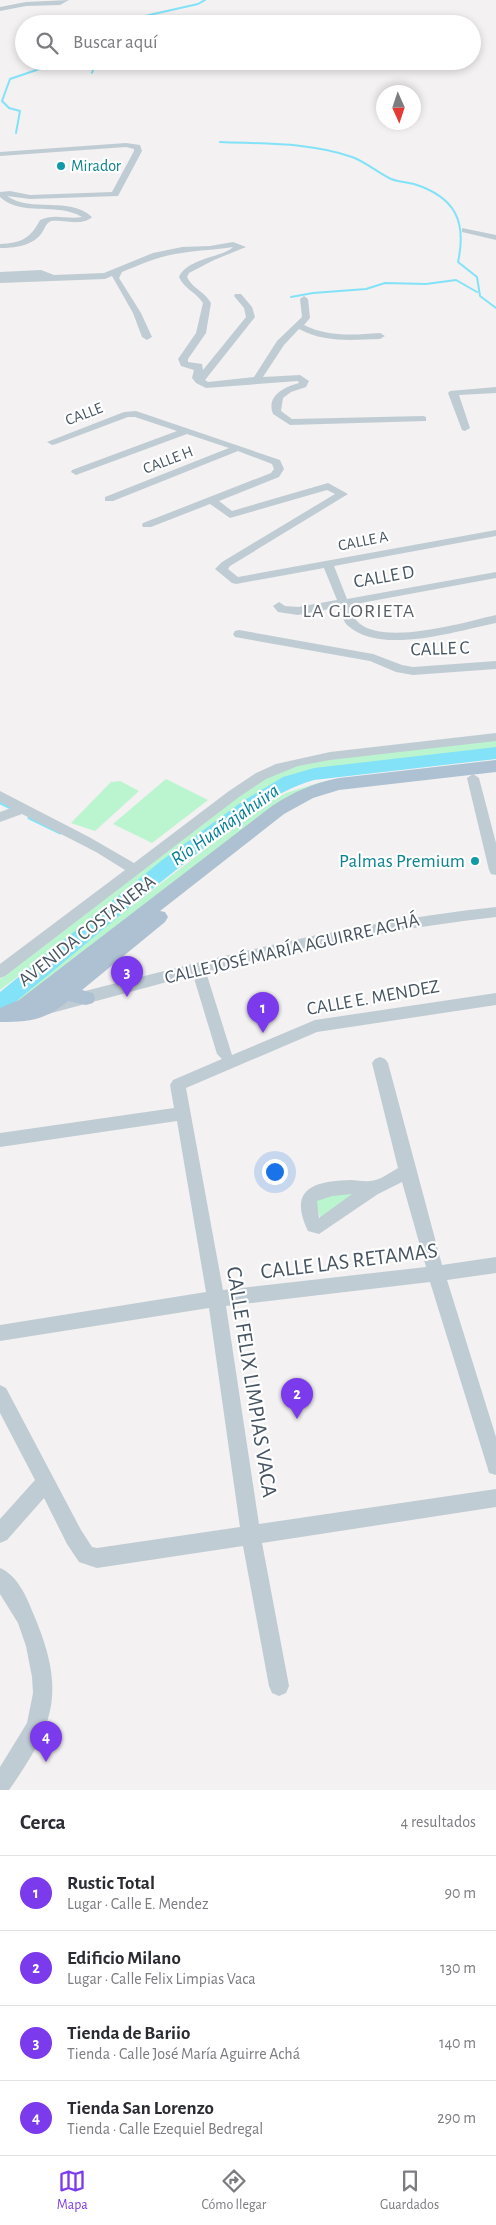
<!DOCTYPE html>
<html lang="es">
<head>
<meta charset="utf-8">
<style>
  body { margin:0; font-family:"Alegreya Sans",sans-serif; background:#f7f7f7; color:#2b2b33 }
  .compass { position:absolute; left:376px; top:85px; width:45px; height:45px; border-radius:50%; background:#fff; box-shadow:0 2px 8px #0003; rotate:177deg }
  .you { position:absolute; left:274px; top:1171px; width:18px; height:18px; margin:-12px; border:4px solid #fff; border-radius:50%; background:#1a73e8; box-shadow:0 0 0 8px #1a73e833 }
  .badge { display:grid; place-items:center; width:32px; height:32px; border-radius:50%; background:#7c3aed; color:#fff; font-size:16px; font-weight:700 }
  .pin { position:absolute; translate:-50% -41px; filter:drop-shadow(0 1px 2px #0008) }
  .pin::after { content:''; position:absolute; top:26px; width:18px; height:15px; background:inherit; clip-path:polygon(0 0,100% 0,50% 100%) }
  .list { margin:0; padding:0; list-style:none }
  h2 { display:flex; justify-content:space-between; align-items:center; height:65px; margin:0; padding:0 20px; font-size:21px }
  h2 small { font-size:16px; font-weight:400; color:#7c7c81 }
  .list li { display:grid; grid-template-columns:32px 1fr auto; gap:15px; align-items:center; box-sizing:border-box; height:75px; padding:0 20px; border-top:1px solid #e1e1e2 }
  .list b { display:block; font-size:19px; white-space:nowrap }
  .list p { margin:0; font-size:16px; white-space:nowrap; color:#7c7c81 }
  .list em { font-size:16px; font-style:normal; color:#7c7c81 }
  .icon { flex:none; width:28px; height:28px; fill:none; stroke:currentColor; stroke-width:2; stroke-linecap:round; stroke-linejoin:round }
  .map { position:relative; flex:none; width:496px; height:1790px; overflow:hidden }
  .search { position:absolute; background:#fff; box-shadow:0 2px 8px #0003; left:15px; right:15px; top:15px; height:55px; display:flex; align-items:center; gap:12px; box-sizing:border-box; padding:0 18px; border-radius:28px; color:#7c7c81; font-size:19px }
  .sheet { height:365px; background:#fff }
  nav { display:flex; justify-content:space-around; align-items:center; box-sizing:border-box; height:70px; border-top:1px solid #e1e1e2; background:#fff; font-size:14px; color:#7c7c81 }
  nav a { display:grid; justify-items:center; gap:2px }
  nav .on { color:#7c3aed }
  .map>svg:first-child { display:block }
  .green { fill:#bbf5d0 }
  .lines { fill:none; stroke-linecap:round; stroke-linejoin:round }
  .stream-far2 { stroke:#83e2f7; stroke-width:2 }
  .stream-far1 { stroke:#83e2f7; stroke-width:2.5 }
  .stream { stroke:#83e2f7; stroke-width:3 }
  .river { fill:#83e2f7; fill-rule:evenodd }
  .minor { fill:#c0ccd4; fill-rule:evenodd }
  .major { fill:#aec1d2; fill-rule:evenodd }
  .culture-dot { fill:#0f9aa8; stroke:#fff; stroke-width:2 }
  .labels { text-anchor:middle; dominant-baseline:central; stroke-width:4.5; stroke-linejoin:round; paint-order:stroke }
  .far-culture-label { font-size:16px; fill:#0d838f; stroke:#fff; text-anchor:start }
  .far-street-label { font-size:16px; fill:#465561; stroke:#fff }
  .street-label { font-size:19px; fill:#465561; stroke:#fff }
  .culture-label { font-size:19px; fill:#0d838f; stroke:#fff; text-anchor:end }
  .neighbourhood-label { font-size:20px; letter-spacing:1px; fill:#5c6167; stroke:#fff }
  .water-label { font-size:20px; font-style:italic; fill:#037e98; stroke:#fff }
  .near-street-label { font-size:22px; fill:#465561; stroke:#fff }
</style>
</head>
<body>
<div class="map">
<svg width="496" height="1790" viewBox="0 0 496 1790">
  <rect width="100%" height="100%" fill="#f3f1f1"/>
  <g class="green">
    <polygon points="496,740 496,749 318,769 297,775 265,790 0,990 0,979 252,782 306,762"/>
    <polygon points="379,774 321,787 1,1018 0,1008 260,807 286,793 321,782"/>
    <polygon points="166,779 208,800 152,843 113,824"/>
    <polygon points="120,781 139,791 95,831 71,823 111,782"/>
    <polygon points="347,1191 354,1195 321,1221 316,1203 320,1194"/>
  </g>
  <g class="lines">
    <g class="stream-far2">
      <polyline points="125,24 136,18 198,4 205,0"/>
      <polyline points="92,73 96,61"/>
      <polyline points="16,133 20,111 9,108 2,101 10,79 63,61"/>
      <path d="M 220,142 C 264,144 309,142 352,157 C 366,162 378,173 391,179 C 399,182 406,182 414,184 C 455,197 467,221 458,262 L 477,277 L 480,296 L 496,308"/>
      <polyline points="291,297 313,293 366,289 385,283 426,284 456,280 477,292"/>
    </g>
    <polyline class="stream-far1" points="0,803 10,808"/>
    <polyline class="stream" points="29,818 60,833"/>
    <path class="river" d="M 496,747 L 496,759 L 314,780 C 274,791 241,820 208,845 C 139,898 74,954 7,1009 L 0,1011 L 0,992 L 161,861 L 243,801 L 283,777 L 314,768 Z"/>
    <g class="minor">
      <polygon points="69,0 60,5 26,6 0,11 0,7 26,2"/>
      <path d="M 126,143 L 140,145 L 142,151 L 118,196 L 30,199 L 7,196 C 31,213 70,196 92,217 C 81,227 65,219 51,221 C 45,224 45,229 41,234 C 32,246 14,248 0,248 L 0,244 C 21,243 30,239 40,220 C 55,213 68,220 82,217 C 58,202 21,217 0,197 L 0,192 L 10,191 L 30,195 L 112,192 L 134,151 L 134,149 L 126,147 L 0,156 L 0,152 Z"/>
      <polygon points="462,228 496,235 496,240 462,232"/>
      <path d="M 233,242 L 246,247 L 214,260 L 189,273 L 187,277 C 192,288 205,292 211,303 L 206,333 L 188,359 L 188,362 L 202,364 L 203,370 L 246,317 L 244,308 L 234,296 L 235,294 L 241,294 L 252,307 L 255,317 L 205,380 L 208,382 L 254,377 L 277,341 L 302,317 L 300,299 L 304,296 L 308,299 L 310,318 L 304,325 C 328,337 353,335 380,333 L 385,336 L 380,339 C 352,340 325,343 299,329 L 284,345 L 263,377 L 300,375 L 309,381 L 306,387 L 291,392 L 283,398 L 281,411 L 292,419 L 423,416 L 426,417 L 426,421 L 290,425 L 273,414 C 266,396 284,387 299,383 L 298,381 L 206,388 L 196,383 L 192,378 L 194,370 L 181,366 L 178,359 L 196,333 L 203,303 C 196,292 184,289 179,277 C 187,258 224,257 233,247 C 215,250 199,250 182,253 C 161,255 142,264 122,272 L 119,278 L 141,313 L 152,337 L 147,340 L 142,337 L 133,313 L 112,276 L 105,279 L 0,283 L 0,272 L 41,270 L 54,275 L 104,273 L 153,253 L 182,247 L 210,246 Z"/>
      <polygon points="496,387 496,393 459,395 470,428 465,431 462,430 448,393 450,391"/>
      <path d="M 136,411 L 280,460 L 284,469 L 279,477 L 219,501 L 232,511 L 328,483 L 348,494 L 230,566 L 228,569 L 238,577 L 496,530 L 496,536 L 334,566 L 347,599 L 496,572 L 496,578 L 350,605 C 352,609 353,616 356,620 C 379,648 465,622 496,615 L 496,623 C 456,631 380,656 347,625 C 343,621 341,612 339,607 L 298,615 L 278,612 L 273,606 L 279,602 L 285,606 L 298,607 L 337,600 L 324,568 L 236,584 L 232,583 L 215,569 L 222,562 L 335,494 L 327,490 L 230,518 L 210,504 L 151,527 L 143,527 L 142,525 L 143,523 L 271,473 L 274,469 L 272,464 L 238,451 L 113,501 L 105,501 L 105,497 L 229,448 L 187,434 L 76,475 L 71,472 L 72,470 L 177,431 L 135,417 L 128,417 L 56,444 L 52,445 L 47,442 L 124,412 Z"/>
      <polygon points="239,630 373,654 402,665 413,667 496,661 496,669 413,675 396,672 370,661 235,637 233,634 235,631"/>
      <polygon points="496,733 496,741 330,760 298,766 266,779 239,797 5,976 0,978 0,964 125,870 96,852 22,814 0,822 0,812 11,808 0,802 0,791 89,837 134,863 229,791 256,773 276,764 330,752"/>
      <polygon points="473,774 479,778 496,843 496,875 491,874 489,870 467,778"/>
      <path d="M 496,907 L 496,917 C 398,928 302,947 206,972 L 232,1055 L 315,1020 L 496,993 L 496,1005 L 317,1032 L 186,1088 L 223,1290 L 426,1267 L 402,1182 L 378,1194 L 319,1234 L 308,1231 C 288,1189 313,1181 351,1180 C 357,1180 364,1182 370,1181 C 379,1181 391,1172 398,1168 L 372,1063 L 375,1059 L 380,1057 L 385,1059 L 388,1063 L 442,1265 L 496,1257 L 496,1273 L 447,1280 L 496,1437 L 496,1475 L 489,1473 L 487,1466 L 430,1282 L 226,1306 L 259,1524 L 496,1489 L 496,1507 L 262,1543 L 289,1686 L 286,1693 L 279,1696 L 272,1693 L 269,1686 L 243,1546 L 97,1568 L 79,1562 L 67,1544 L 44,1498 L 7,1540 L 0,1543 L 0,1519 L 35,1480 L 0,1413 L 0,1385 L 6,1388 L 81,1530 L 92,1547 L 97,1548 L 240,1527 L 209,1308 L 0,1341 L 0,1325 L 206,1292 L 177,1121 L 0,1147 L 0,1133 L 174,1108 L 170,1085 L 173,1080 L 222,1059 L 217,1054 L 193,975 L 48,1014 L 43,1012 L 41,1008 L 43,1004 C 83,990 126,981 168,970 C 276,942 384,919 496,907 ZM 352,1194 L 319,1218 L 317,1201 L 332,1196 Z"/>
      <path d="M 0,1568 C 17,1575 27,1597 33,1613 C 66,1690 56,1723 9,1790 L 0,1790 L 0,1767 L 27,1723 L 33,1693 L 32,1677 L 26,1646 L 18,1623 L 0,1594 Z"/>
    </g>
    <path class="major" d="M 496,760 L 496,772 L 339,790 L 313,798 L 284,814 L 160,911 L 165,912 L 168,917 L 165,922 L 82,990 L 93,993 L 95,998 L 93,1003 L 86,1005 L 68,1001 C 44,1021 29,1022 0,1022 L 0,1008 L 19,1000 L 272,806 C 293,792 314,783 339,778 Z"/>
  </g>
  <g class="culture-dot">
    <circle cx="61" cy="166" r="5"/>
    <circle cx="475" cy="861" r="5"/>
  </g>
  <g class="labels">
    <g class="far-culture-label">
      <text x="71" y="166">Mirador</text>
    </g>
    <g class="far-street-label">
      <text transform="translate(84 414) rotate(-21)">CALLE</text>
      <text transform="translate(168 460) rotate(-21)">CALLE H</text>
      <text transform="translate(363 541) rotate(-11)">CALLE A</text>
    </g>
    <g class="street-label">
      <text transform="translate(384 577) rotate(-10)">CALLE D</text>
      <text transform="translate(440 649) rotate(-2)">CALLE C</text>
      <text transform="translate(87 931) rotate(-38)">AVENIDA COSTANERA</text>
      <text transform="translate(292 949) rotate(-13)">CALLE JOSÉ MARÍA AGUIRRE ACHÁ</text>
      <text transform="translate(373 998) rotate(-10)">CALLE E. MENDEZ</text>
    </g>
    <g class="culture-label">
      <text x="465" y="861">Palmas Premium</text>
    </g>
    <g class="neighbourhood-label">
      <text x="359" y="611">LA GLORIETA</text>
    </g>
    <g class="water-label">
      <text transform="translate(225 825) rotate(-35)">Río Huañajahuira</text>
    </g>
    <g class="near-street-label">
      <text transform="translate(349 1261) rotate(-7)">CALLE LAS RETAMAS</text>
      <text transform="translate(252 1382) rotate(81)">CALLE FELIX LIMPIAS VACA</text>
    </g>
  </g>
</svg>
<svg class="compass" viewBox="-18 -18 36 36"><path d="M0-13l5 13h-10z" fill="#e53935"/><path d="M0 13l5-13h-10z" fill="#7c7c81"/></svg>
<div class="you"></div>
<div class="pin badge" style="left:263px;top:1033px">1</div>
<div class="pin badge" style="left:297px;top:1419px">2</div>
<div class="pin badge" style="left:127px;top:997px">3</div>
<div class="pin badge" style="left:46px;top:1762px">4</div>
<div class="search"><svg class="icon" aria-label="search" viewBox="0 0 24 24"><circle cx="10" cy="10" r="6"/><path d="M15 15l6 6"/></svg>Buscar aquí</div>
</div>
<section class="sheet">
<h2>Cerca<small>4 resultados</small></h2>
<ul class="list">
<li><span class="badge">1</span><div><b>Rustic Total</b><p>Lugar · Calle E. Mendez</p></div><em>90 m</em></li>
<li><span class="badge">2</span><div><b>Edificio Milano</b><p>Lugar · Calle Felix Limpias Vaca</p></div><em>130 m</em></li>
<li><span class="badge">3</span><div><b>Tienda de Bariio</b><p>Tienda · Calle José María Aguirre Achá</p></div><em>140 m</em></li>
<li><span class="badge">4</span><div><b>Tienda San Lorenzo</b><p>Tienda · Calle Ezequiel Bedregal</p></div><em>290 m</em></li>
</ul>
</section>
<nav>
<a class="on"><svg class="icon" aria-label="map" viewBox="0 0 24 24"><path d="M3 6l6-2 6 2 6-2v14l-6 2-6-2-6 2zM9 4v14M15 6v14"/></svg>Mapa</a>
<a><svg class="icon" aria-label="directions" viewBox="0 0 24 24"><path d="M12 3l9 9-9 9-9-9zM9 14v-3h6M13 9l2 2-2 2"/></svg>Cómo llegar</a>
<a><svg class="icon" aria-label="saved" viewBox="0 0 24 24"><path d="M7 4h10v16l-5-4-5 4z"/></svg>Guardados</a>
</nav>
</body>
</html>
